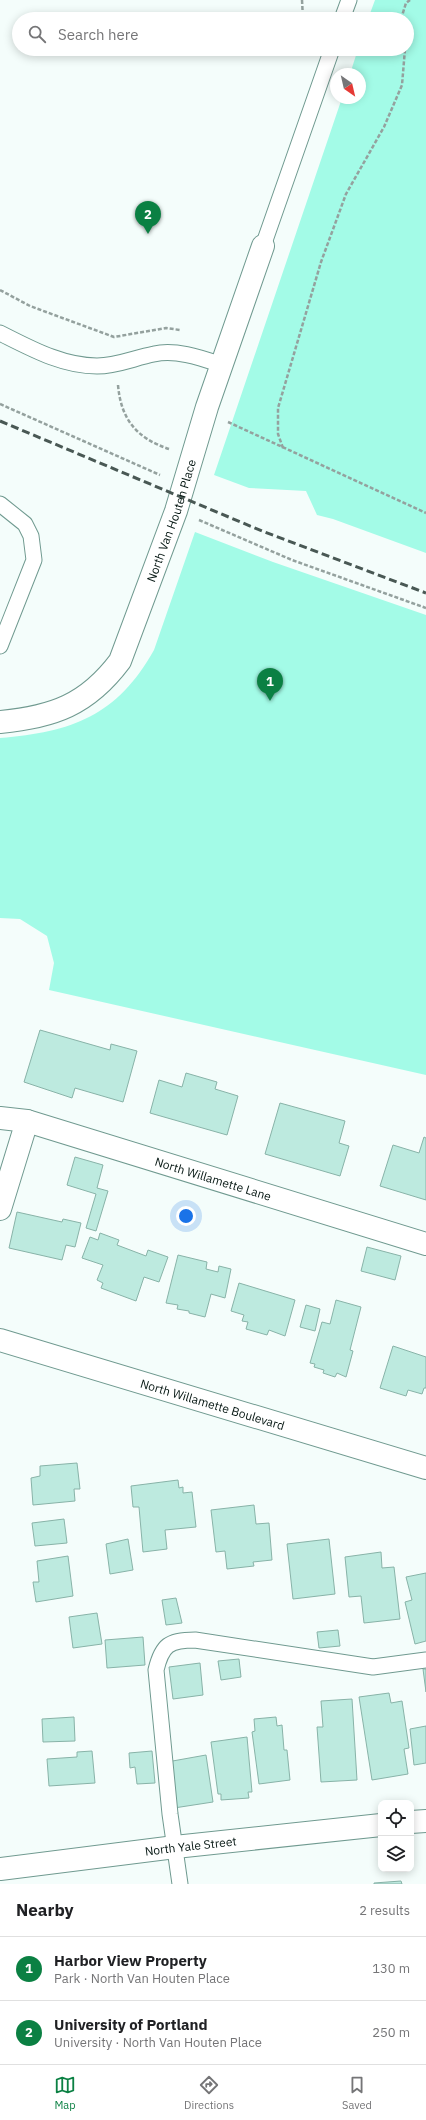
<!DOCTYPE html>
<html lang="en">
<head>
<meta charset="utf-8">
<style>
  body { margin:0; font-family:"IBM Plex Sans",sans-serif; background:#f2f2f2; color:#202124 }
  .controls { position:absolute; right:12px; bottom:12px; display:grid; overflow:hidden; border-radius:8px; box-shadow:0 2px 10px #0003 }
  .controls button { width:36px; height:36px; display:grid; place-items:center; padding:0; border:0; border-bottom:1px solid #e0e0e0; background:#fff; color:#202124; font:20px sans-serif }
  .compass { position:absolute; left:330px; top:68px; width:36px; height:36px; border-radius:50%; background:#fff; box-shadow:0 2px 10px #0003; rotate:146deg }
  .you { position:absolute; left:186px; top:1216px; width:14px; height:14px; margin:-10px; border:3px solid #fff; border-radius:50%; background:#1a73e8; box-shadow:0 0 0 6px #1a73e833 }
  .badge { display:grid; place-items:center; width:26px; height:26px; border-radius:50%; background:#0b8043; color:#fff; font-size:13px; font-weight:700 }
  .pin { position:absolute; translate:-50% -33px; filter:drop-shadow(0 1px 2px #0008) }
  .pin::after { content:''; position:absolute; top:21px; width:14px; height:12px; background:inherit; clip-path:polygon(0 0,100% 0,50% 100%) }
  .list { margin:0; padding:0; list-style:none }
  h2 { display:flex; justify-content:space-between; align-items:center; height:52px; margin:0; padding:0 16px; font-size:17px }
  h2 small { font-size:13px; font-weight:400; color:#757577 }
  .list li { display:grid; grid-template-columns:26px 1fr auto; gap:12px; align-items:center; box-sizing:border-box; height:64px; padding:0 16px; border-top:1px solid #e0e0e0 }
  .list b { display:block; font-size:15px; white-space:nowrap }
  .list p { margin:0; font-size:13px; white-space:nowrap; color:#757577 }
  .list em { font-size:13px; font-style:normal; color:#757577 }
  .icon { flex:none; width:22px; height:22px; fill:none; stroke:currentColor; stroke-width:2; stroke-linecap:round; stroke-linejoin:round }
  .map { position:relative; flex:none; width:426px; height:1884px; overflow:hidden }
  .search { position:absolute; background:#fff; box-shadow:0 2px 10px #0003; left:12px; right:12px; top:12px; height:44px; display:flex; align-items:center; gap:10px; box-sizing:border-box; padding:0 14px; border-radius:22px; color:#757577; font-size:15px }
  .sheet { height:180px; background:#fff }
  nav { display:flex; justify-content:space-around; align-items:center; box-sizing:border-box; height:56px; border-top:1px solid #e0e0e0; background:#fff; font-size:11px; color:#757577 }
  nav a { display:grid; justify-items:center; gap:2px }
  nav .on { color:#0b8043 }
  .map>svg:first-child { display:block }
  .green { fill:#a3fbe7 }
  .building { fill:#bdeadf; stroke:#88b3a8 }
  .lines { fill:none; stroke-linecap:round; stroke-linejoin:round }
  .service-casing { stroke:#709a90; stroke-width:17 }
  .minor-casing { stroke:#709a90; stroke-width:24 }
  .secondary-casing { stroke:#709a90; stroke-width:24 }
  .path { stroke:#94a19e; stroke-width:2.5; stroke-dasharray:4 2; stroke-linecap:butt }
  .service { stroke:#fff; stroke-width:15 }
  .minor { stroke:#fff; stroke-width:22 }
  .secondary { stroke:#fff; stroke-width:22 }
  .rail { stroke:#495854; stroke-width:3; stroke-dasharray:8 4; stroke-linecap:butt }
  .labels { text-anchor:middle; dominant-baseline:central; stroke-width:4; stroke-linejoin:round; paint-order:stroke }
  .street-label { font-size:12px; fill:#071814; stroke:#fff }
</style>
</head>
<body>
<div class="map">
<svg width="426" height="1884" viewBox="0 0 426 1884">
  <rect width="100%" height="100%" fill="#f4fdfb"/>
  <g class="green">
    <polygon points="375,0 426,0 426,553 333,519 317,515 306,491 249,488 214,475 342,98 360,98 360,74 350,74 358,49 407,49 407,19 368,19"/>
    <path d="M 195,532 L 273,562 L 426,615 L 426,1075 L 49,990 L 54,963 L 47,936 L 20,919 L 0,918 L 0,738 C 72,732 117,716 154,650 Z"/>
  </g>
  <g class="building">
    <polygon points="40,1030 110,1050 111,1044 137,1051 123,1102 75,1088 72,1098 24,1082"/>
    <polygon points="186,1073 217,1082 215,1089 238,1096 227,1135 150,1113 159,1080 182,1087"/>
    <polygon points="280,1103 345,1121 339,1143 349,1146 340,1176 265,1154"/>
    <polygon points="424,1137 426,1138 426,1200 380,1186 393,1145 419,1153"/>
    <polygon points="75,1157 103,1165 97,1188 108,1191 96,1231 86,1228 96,1194 67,1185"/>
    <polygon points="17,1212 62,1222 63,1219 81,1223 75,1247 66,1245 62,1260 9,1248"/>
    <polygon points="100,1233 119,1240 117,1245 146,1256 148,1250 168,1257 159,1282 144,1277 136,1301 101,1288 103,1283 97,1280 103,1265 82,1258 90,1237 98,1240"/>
    <polygon points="367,1247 401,1256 395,1280 361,1271"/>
    <polygon points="178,1255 207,1262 206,1269 218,1272 219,1266 231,1269 225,1298 211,1294 205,1317 189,1313 189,1311 177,1309 178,1305 166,1303"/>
    <polygon points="239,1283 295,1300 285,1336 269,1330 267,1335 246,1329 248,1322 242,1321 244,1315 231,1311"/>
    <polygon points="336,1300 361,1307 350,1350 353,1351 346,1377 337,1373 335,1377 323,1373 324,1370 314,1367 315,1364 310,1363 322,1322 330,1324"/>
    <polygon points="306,1305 320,1309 315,1331 300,1327"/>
    <polygon points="393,1346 426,1357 426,1388 424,1388 422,1394 408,1390 406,1396 380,1388"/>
    <polygon points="77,1463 80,1489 74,1489 75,1501 33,1505 31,1478 40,1476 40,1466"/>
    <polygon points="178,1480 179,1488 183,1487 183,1493 192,1492 196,1527 165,1530 167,1549 143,1552 139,1507 133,1507 131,1486"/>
    <polygon points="254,1505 256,1524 269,1523 272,1560 253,1562 254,1566 227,1569 225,1551 216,1552 211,1510"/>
    <polygon points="64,1519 67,1543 35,1546 32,1523"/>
    <polygon points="128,1539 133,1570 110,1574 106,1544"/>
    <polygon points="329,1539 335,1594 293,1599 287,1544"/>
    <polygon points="381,1552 382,1568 394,1567 400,1619 364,1623 361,1596 349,1597 345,1557"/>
    <polygon points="68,1556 73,1596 36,1602 33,1582 39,1582 37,1561"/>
    <polygon points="426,1573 426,1641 415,1644 405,1602 412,1600 406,1577"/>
    <polygon points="176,1598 182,1623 166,1625 162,1600"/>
    <polygon points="97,1613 102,1644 73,1648 69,1617"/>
    <polygon points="338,1630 340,1646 319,1648 317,1632"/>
    <polygon points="143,1637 145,1665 107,1668 105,1640"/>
    <polygon points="239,1659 241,1677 221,1680 218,1661"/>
    <polygon points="200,1663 203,1695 173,1699 169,1667"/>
    <polygon points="423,1669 426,1669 426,1692"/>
    <polygon points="389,1693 391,1703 402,1701 409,1748 404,1749 408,1774 372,1780 359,1697"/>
    <polygon points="352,1699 357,1780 321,1782 317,1727 323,1727 321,1701"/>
    <polygon points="74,1717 75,1741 43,1742 42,1719"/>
    <polygon points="276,1717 277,1726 282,1725 284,1750 287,1750 290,1780 259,1784 252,1732 255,1731 254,1719"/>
    <polygon points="426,1726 426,1763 414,1765 410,1729"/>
    <polygon points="247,1737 252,1792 248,1792 249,1798 221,1800 221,1794 218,1794 211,1742"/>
    <polygon points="92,1751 95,1783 49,1786 47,1759 77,1757 77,1752"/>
    <polygon points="152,1751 155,1783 137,1784 135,1767 130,1768 129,1753"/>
    <polygon points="206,1755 213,1802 174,1808 167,1762"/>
    <polygon points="401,1881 402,1884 374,1884 374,1883"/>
  </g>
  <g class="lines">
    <defs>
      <g id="service">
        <polyline points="342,19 349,0"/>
        <polyline points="263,246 332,49"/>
        <path d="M 0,333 C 30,348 62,366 97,366 C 117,366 134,358 154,354 C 176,349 201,358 222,365"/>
        <polyline points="0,504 25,524 31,536 34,560 0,646"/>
        <path d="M 180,1884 L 170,1814 L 156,1670 C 162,1645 169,1640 195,1640 L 373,1667 L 426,1660"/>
      </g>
      <g id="minor">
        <path id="s1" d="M 0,722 C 53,717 87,705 120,661 L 176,511 L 207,407 L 263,246"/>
        <path id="s2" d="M 0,1118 L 27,1121 L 426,1244"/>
        <polyline points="0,1209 27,1121"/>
        <polyline points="411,1822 426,1821"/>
        <path id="s3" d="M 0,1869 L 175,1847 L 381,1825"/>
      </g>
      <g id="secondary">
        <path id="s4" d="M 0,1340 L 426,1468"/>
      </g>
    </defs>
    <use href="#service" class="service-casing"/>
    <use href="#minor" class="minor-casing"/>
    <use href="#secondary" class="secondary-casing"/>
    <g class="path">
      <polyline points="302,0 303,19"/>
      <polyline points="401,19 406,3 410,0"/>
      <polyline points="0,290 30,306 114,337 166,328 180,330"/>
      <path d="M 118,385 C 121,419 136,438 169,449"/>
      <polyline points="0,404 160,475"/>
      <polyline points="228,422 426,513"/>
      <polyline points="283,448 278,434 278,408 321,262 346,194 384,127 402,85 405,49"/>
      <polyline points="199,520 292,560 426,608"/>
    </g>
    <use href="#service" class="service"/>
    <use href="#minor" class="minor"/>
    <use href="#secondary" class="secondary"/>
    <polyline class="rail" points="0,421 262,531 426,593"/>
  </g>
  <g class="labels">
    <g class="street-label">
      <text stroke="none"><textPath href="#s1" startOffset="289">North Van Houten Place</textPath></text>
      <text stroke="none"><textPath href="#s2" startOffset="222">North Willamette Lane</textPath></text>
      <text stroke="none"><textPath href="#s4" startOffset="222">North Willamette Boulevard</textPath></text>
      <text stroke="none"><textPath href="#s3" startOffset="192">North Yale Street</textPath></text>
    </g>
  </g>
</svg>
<div class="controls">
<button><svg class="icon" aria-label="locate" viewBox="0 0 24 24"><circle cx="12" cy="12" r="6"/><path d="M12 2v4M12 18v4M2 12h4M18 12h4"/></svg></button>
<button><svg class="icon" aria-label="layers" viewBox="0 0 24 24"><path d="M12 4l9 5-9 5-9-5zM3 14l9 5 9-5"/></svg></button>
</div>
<svg class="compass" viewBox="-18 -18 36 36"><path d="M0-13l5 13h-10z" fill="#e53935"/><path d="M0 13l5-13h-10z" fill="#757577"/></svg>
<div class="you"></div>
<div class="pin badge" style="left:270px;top:701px">1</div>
<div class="pin badge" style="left:148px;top:234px">2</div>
<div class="search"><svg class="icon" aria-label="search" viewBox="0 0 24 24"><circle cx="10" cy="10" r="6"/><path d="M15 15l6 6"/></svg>Search here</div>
</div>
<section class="sheet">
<h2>Nearby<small>2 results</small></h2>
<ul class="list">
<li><span class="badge">1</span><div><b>Harbor View Property</b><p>Park · North Van Houten Place</p></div><em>130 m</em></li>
<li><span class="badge">2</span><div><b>University of Portland</b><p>University · North Van Houten Place</p></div><em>250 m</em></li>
</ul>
</section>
<nav>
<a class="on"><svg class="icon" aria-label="map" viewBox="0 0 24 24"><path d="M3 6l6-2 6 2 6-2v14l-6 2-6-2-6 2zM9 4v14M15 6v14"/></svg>Map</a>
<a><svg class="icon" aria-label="directions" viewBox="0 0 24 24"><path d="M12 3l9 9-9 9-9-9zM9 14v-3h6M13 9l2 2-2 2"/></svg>Directions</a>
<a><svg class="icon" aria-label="saved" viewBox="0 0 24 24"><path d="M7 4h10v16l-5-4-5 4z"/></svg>Saved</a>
</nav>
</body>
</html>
